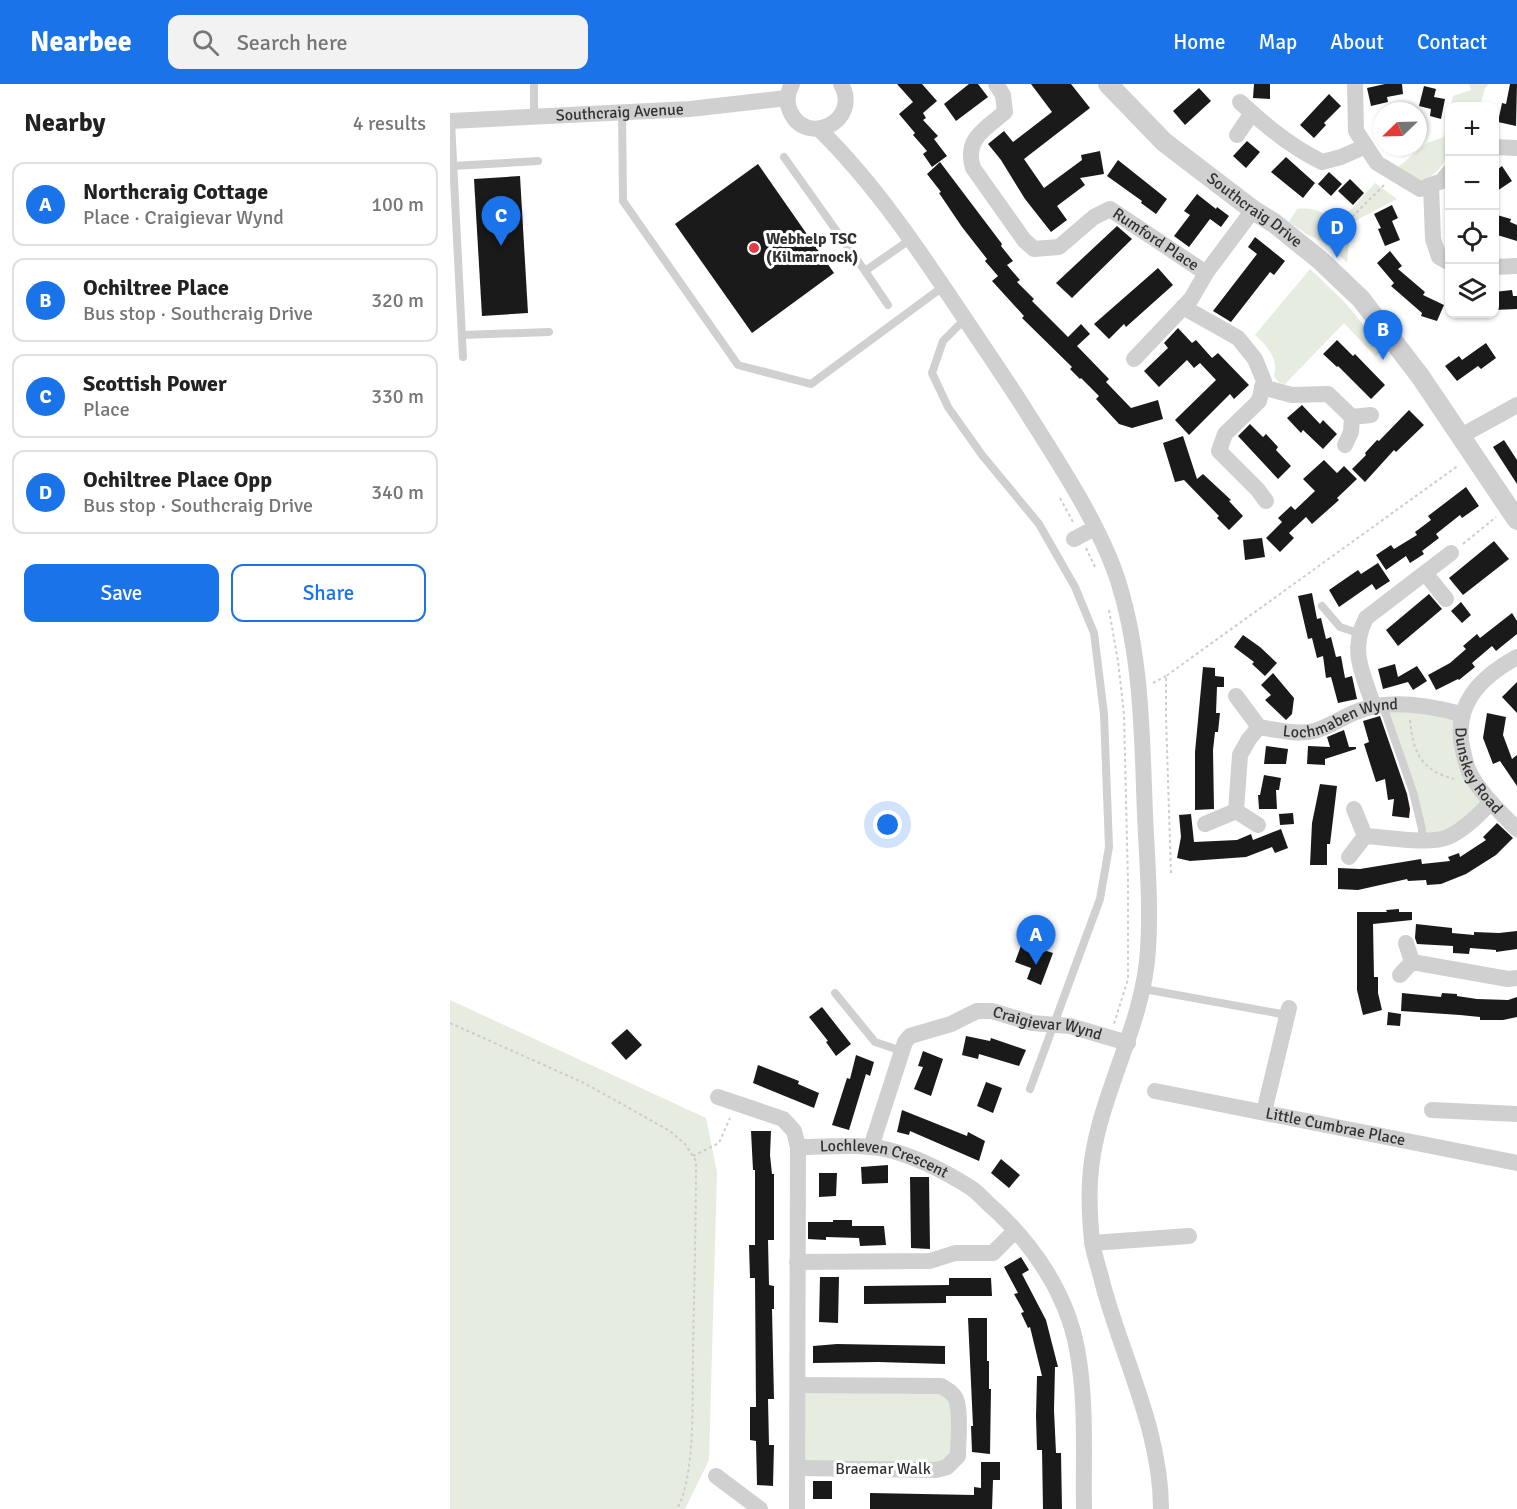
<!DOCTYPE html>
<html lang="en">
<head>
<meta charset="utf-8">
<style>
  body { margin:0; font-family:Signika,sans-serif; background:#f2f2f2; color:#222 }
  .controls { position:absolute; right:18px; top:18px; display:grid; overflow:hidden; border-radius:12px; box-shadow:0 2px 4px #0004 }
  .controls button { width:54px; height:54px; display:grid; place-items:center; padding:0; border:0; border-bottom:2px solid #e0e0e0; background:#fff; color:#222; font:30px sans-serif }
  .compass { position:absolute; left:923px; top:18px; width:54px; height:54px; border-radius:50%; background:#fff; box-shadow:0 2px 4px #0004; rotate:247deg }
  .you { position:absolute; left:438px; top:741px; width:21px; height:21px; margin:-15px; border:4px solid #fff; border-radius:50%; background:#1a73e8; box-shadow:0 0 0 9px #1a73e833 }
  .badge { display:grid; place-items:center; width:39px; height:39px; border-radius:50%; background:#1a73e8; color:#fff; font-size:20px; font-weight:700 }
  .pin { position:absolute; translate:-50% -50px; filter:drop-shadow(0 2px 3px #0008) }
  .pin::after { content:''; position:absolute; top:32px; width:21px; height:18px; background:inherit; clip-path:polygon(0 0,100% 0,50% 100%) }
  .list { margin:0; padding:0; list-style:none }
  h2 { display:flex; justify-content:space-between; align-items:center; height:78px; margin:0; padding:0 24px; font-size:26px }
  h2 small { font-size:20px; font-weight:400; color:#767676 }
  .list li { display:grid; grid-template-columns:39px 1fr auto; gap:18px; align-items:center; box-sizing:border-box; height:84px; margin:0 12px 12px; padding:0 12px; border:2px solid #e0e0e0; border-radius:12px }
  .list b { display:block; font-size:22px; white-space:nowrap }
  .list p { margin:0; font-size:20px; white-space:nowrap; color:#767676 }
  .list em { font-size:20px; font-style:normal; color:#767676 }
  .actions { display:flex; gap:12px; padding:18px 24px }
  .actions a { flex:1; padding:14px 0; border:2px solid #1a73e8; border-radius:12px; text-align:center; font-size:21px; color:#1a73e8 }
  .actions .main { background:#1a73e8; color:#fff }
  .icon { flex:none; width:33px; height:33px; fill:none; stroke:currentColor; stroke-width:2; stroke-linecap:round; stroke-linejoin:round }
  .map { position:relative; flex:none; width:1067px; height:1425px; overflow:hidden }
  header { display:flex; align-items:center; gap:36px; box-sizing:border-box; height:84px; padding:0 30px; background:#1a73e8; color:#fff }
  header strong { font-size:28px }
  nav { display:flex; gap:33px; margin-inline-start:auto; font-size:21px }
  .search { width:420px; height:54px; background:#f2f2f2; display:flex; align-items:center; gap:15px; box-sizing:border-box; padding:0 21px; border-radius:12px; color:#767676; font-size:22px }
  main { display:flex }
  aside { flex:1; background:#fff }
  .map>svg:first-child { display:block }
  .green { fill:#e6ecdf }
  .building { fill:#1a1a1a }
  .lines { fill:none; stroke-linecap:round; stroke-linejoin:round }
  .path { stroke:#cdcdcd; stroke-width:2; stroke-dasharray:3 3; stroke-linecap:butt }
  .service { stroke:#d0d0d0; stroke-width:8 }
  .minor { stroke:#d0d0d0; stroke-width:16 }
  .tertiary { stroke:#d0d0d0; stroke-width:20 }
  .poi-dot { fill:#e63946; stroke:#fff; stroke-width:2 }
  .labels { text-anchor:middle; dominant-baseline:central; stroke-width:6; stroke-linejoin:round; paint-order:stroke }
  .street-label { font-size:16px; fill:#333; stroke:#fff }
  .poi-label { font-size:16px; font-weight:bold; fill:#333; stroke:#fff; text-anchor:start }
</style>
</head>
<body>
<header>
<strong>Nearbee</strong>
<div class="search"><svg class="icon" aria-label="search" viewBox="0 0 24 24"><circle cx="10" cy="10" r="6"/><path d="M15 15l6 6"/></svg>Search here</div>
<nav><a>Home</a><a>Map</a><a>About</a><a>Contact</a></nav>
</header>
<main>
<aside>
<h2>Nearby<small>4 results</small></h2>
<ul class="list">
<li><span class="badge">A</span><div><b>Northcraig Cottage</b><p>Place · Craigievar Wynd</p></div><em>100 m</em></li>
<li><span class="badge">B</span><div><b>Ochiltree Place</b><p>Bus stop · Southcraig Drive</p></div><em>320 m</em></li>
<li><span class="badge">C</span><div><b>Scottish Power</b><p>Place</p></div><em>330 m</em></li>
<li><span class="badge">D</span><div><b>Ochiltree Place Opp</b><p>Bus stop · Southcraig Drive</p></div><em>340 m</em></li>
</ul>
<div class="actions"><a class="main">Save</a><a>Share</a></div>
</aside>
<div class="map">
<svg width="1067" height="1425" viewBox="0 0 1067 1425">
  <rect width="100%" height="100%" fill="#fff"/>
  <g class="green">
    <polygon points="1019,0 1039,0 1035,4 1030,22 1001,22 1003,12 1021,6"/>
    <path d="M 999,28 C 999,58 1005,80 974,96 L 966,95 L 948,83 L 977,59 L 994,53 Z"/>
    <path d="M 925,99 L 947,115 L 901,139 L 897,178 L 873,158 L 858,151 L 839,138 L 847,125 C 865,123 875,129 889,139 Z"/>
    <path d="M 860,185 C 890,214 911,230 929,269 L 926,273 L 894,239 L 835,300 L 829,299 L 824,292 C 829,275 817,262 805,251 Z"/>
    <polygon points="936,624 1010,632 1008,655 1039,718 1007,746 974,754"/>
    <polygon points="0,916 256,1034 267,1088 259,1376 235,1425 0,1425"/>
    <polygon points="348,1301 491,1302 507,1317 508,1372 497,1383 350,1383"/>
  </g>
  <g class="building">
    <polygon points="447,0 472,0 487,17 473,29 476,34 473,36 488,52 484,55 497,72 482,83 473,70 477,67 463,51 465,49 449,30 463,18"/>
    <polygon points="519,0 528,0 538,13 506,37 494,20"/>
    <polygon points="581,0 621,0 640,24 574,75 594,104 632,76 631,71 650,67 654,90 630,94 635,101 607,122 617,136 601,148 575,115 551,76 538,60 554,47 563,58 602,28"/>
    <polygon points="804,0 820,0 820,15 803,14"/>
    <polygon points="935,0 952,0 953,10 937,13 938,18 921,22 917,4"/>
    <polygon points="1060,0 1067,0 1066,42 1048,38 1052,19 1056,20"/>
    <polygon points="974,2 986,5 984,13 995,15 991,35 980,32 981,25 969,22"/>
    <polygon points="749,4 761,17 735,41 723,27"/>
    <polygon points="879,10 891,22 874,39 876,41 864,54 850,41"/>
    <polygon points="797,57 810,68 796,84 783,72"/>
    <polygon points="836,73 865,99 853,114 821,88"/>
    <polygon points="668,76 717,115 706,130 691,119 692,117 657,92"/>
    <polygon points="490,78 552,160 551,162 563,177 557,181 570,196 567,198 584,215 582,217 618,253 631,240 640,250 627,262 659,295 656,298 681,324 708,316 713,335 682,344 669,340 646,315 649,312 631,294 630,295 620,285 622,283 572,234 574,232 542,197 548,192 535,177 537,175 512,143 489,109 491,108 477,90"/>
    <polygon points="308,80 384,189 302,249 225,140"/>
    <polygon points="1052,82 1062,97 1044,109 1044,88"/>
    <polygon points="879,88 892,100 881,112 868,100"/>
    <polygon points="70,92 78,229 32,232 24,95"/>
    <polygon points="900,95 914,109 903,121 888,107"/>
    <polygon points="747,110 766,125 767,123 779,132 771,143 760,135 739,163 724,152 740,131 734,127"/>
    <polygon points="942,121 948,134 942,137 950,156 935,162 928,145 931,144 924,130"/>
    <polygon points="1047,131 1061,135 1060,138 1067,141 1067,157 1044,150 1044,139"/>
    <polygon points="667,142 682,155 622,214 606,199"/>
    <polygon points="805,153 835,177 824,191 820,188 781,238 763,227 807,170 798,163"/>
    <polygon points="940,167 952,182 948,185 975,208 973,211 994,221 987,237 971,232 972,229 941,202 944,199 927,179"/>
    <polygon points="708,184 723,201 676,243 674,240 659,255 644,240"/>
    <polygon points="1062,206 1063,212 1067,212 1067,225 1044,226 1044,208"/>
    <polygon points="728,244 742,259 746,256 762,274 768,269 799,301 784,315 780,310 739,351 725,336 766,296 750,279 744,284 737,276 709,303 694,287 718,264 714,259"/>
    <polygon points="887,256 903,272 905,270 935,301 921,315 888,282 887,283 873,270"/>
    <polygon points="1036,259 1046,274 1031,285 1028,282 1007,297 995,282 1009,272 1012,276"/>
    <polygon points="852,321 870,340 873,336 887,350 873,365 853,346 851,349 837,334"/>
    <polygon points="959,326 974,341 946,368 944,366 915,398 902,385 916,371 915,369 927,356 929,357"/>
    <polygon points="800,340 813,353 816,350 828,363 826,366 841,382 828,395 788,352"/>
    <polygon points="733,352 747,395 753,390 781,416 779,417 793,432 779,446 767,434 769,432 734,396 725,398 713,359"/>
    <polygon points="1054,356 1067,376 1067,400 1043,363"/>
    <polygon points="874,376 887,389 894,382 907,395 887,414 889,416 862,440 856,433 839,449 844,454 830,468 816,454 832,438 828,434 841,422 845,426 865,407 853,395"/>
    <polygon points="1016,403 1029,422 1012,434 1010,431 986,450 989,454 972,467 974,470 960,479 956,472 936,486 926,471 941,461 944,465 967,451 965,448 981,436 978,432"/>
    <polygon points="812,454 815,473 795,476 793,456"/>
    <polygon points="1044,457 1059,475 1013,511 999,494"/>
    <polygon points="928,479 940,497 926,506 922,500 889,523 879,506 908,486 911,490"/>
    <polygon points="862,509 867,535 871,534 876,555 881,553 886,573 891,572 895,594 902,592 907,615 888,619 881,593 876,594 873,572 867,574 862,554 858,555 848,512"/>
    <polygon points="979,510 992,525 948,562 936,546"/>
    <polygon points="1011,518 1021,531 1012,539 1001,527"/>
    <polygon points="1062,529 1067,537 1067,550 1046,567 1042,562 1022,579 1025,583 1009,596 1008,595 986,606 978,591 1000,579 1016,565 1013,562 1027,550 1030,554"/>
    <polygon points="793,551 810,563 827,579 815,592 802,580 804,578 784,563"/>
    <polygon points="945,580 948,593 967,582 977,597 963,606 958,598 933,605 928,585"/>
    <polygon points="753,583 765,584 765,592 774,593 774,603 767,603 766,629 770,629 768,648 765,648 763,666 764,725 745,726 745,668"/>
    <polygon points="823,589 844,614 842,630 836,636 815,616 821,611 811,601"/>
    <polygon points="1067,598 1067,629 1052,613"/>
    <polygon points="1037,629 1056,633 1053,651 1062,675 1067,671 1067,702 1050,677 1043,680 1033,654"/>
    <polygon points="930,632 957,710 960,725 959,734 942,732 944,715 938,716 935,695 926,698 914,660 919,658 913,637"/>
    <polygon points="894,646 899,663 906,663 906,665 875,675 875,681 857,680 858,662 880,663 877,653"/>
    <polygon points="816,662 838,665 836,680 814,680"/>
    <polygon points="814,691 831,694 829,706 826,706 827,725 809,725 808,711 810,711"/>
    <polygon points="870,700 887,702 880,760 877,760 877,781 860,781 862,739"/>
    <polygon points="843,729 844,740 830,741 829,730"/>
    <polygon points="741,730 744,758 787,756 801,750 803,756 831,745 838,764 825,769 822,763 796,773 740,777 727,774 731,753 729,731"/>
    <polygon points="1047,739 1063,754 1046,771 1016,790 991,800 977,801 976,796 958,797 957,795 908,806 888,805 888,784 910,785 971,775 972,780 1000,777 998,773 1009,769 1010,773 1036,756 1033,753"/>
    <polygon points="949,825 949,828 962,828 962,836 923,840 924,893 928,893 928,909 932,926 913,931 907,906 907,828 937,828 936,826"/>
    <polygon points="966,840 1002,844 1002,849 1024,851 1024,848 1049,849 1067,847 1067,865 1046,868 1046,866 1020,864 1019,870 1003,869 1003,862 967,860 965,854"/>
    <polygon points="572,859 603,869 591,901 577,895 581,884 565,878"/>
    <polygon points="952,909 991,913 992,909 1007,910 1007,912 1027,915 1058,916 1067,913 1067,933 1053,936 1030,936 1030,933 1010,931 951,927"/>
    <polygon points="372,923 401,960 386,972 376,958 378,957 359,933"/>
    <polygon points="938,928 951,930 950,942 937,941"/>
    <polygon points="177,945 192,961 176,976 161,959"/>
    <polygon points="516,952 540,957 541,954 576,966 569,982 529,970 528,975 512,971"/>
    <polygon points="473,967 493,975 481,1012 464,1005 473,983 468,982"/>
    <polygon points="406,971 424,978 420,992 416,990 399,1046 382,1041 397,994 400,995"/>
    <polygon points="308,981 349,997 348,1000 369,1009 364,1024 303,999"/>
    <polygon points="536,998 552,1004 543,1029 527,1022"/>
    <polygon points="452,1026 517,1052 518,1048 535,1057 529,1077 460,1047 459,1051 447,1048"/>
    <polygon points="301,1047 321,1047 320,1071 322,1090 324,1090 324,1156 318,1156 319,1201 324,1202 324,1225 322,1225 324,1315 318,1315 319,1361 324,1361 323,1402 307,1401 306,1357 300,1356 300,1323 306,1323 305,1194 300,1194 299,1161 305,1161 305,1086 303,1086"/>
    <polygon points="551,1075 570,1091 559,1104 541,1089"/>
    <polygon points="438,1081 438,1099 412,1100 411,1083"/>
    <polygon points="369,1089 387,1089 386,1112 369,1113"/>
    <polygon points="460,1093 479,1093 480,1165 461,1164"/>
    <polygon points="383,1136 402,1136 402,1142 434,1142 436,1161 410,1162 409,1154 376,1153 376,1156 358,1155 358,1138 383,1138"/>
    <polygon points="571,1173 579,1186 572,1190 596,1236 608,1283 605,1283 604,1326 606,1369 611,1369 612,1425 593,1425 592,1366 587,1366 586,1332 587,1292 592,1292 580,1243 578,1244 571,1229 574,1228 564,1210 568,1209 554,1183"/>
    <polygon points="370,1193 389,1193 388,1239 369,1238"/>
    <polygon points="499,1194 541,1194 542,1212 496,1212 496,1219 414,1220 414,1202 499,1201"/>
    <polygon points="518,1234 537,1234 537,1277 539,1277 539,1305 541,1305 540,1370 522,1368 521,1342 523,1342"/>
    <polygon points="387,1260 495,1262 495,1280 428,1278 363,1279 363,1262"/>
    <polygon points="531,1378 550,1378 550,1396 543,1396 542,1425 420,1425 420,1409 524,1411 524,1403 531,1404"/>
    <rect x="363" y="1397" width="19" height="18"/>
  </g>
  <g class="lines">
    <g class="path">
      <polyline points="881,162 898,137 934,101"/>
      <polyline points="610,414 623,438"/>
      <polyline points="1013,460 1046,433"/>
      <polyline points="636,464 645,483"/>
      <polyline points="659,526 668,577 674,630 678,800 678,895 664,940"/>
      <polyline points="703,599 716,592"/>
      <path d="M 960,636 C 963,669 971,686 1004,695"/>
      <polyline points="721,789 716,634 716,592 1009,381"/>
      <path d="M 0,939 L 134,999 L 220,1047 L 235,1060 L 246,1077 C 246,1141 244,1206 243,1270 C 242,1310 246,1392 227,1425"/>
      <polyline points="243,1072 269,1059 280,1034"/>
    </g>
    <g class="service">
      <polyline points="84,0 84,32"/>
      <polyline points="172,28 173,117 288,281 361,300 494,202"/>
      <polyline points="1,37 13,273"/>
      <polyline points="334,73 415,187"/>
      <polyline points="3,82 88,77"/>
      <polyline points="438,221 415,187 461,155"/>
      <polyline points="515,235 493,257 482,289 498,323 532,371 589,440 625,503 644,549 654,630 659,763 650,815 580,1005"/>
      <polyline points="12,251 99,248"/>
      <polyline points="872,522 890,543 908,549"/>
      <polyline points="933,622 963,708 972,745 972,756"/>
      <polyline points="694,905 837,931"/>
      <polyline points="385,909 425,958 452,967"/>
    </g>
    <g class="minor">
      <path d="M 342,0 C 337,9 336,18 340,27 C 356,64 412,37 391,0"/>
      <path id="s1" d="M 546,0 L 553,11 L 555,28 C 535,45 514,55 523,84 L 574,156 L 584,165 L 609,163 L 644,133 L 660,125 L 756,189"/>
      <polyline points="905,0 906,47 927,79 970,105 992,97 1000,87"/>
      <path d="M 790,18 C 816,42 840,62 872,78 L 891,73 L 916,62"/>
      <path id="s2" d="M 0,37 L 240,25 L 337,14"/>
      <path d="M 369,45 C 426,101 471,169 515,235 C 537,268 560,301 581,335 C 612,384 652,445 669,500 C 692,575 692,653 695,731 C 697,775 701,821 698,866 C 693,947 644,1017 640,1097 C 639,1116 640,1138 642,1157 C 644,1172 650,1187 653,1201 C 673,1275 711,1347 711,1425"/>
      <polyline points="787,51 802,29"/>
      <polyline points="1044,63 1067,64"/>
      <polyline points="981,101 983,155 989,173 1000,179"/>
      <polyline points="1044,183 1067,182"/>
      <polyline points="733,223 788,254 805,275 814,297 809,317 775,350 769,367 808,406 816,417"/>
      <polyline points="684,275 741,215 756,189 803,126"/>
      <polyline points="812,303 842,311 878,310 902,333 921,331"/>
      <polyline points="1011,352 1067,321"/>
      <polyline points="895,361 901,348 902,333"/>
      <polyline points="624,455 645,444"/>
      <polyline points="975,489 996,515"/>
      <path id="s3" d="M 1067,573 C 1029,594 1002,622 1013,667 C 1015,676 1017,686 1022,693 C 1034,713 1051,729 1067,745"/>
      <path id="s4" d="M 786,612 L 809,643 C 826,646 848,651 864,647 C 880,643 895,631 911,626 C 941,615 981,622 1011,630"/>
      <path d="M 924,623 C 913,589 899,568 916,534 L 1001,469"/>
      <polyline points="904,725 915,752"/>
      <polyline points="755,740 786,727"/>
      <polyline points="808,741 786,727 790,671 799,655 809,643"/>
      <path d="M 899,773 L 915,752 C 935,753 980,761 998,753 C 1014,746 1029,731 1041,718"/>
      <polyline points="956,859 962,878"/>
      <polyline points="950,891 962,878 1058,895 1067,894"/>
      <path id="s5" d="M 705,1007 L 1067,1079"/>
      <polyline points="268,1013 333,1035 344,1047 348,1063"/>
      <polyline points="982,1026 1067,1030"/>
      <polyline points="814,1028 839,924"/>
      <path id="s6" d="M 421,1063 L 455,958 L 460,952 L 501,940 L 527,927 L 542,927 L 582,939 L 620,942 L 678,959"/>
      <polyline points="642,1159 739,1152"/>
      <polyline points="347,1178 480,1177 505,1169 543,1169 565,1147"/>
      <path d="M 348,1301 L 491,1302 C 498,1306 505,1310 507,1318 C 511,1333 508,1357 508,1372 L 497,1383 L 486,1386 L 348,1384"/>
      <polyline points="266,1392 310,1425"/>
      <path id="s7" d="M 347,1425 L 348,1063 C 377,1063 410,1059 439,1066 C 466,1073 494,1087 518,1102 C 527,1107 534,1116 542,1123 C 583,1160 617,1210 627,1265 C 637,1317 633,1373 634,1425"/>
    </g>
    <path class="tertiary" id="s8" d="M 658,0 L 714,58 L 803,126 L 824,139 L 870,176 L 911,215 L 970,292 L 1067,436"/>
  </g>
  <circle class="poi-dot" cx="304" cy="164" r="6"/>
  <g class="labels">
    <g class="street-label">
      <text stroke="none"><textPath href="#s2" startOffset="170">Southcraig Avenue</textPath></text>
      <text stroke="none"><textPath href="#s8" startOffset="194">Southcraig Drive</textPath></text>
      <text stroke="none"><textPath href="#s1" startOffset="346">Rumford Place</textPath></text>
      <text stroke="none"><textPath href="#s4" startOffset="123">Lochmaben Wynd</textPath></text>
      <text stroke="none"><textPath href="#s3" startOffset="142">Dunskey Road</textPath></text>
      <text stroke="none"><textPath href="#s6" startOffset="262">Craigievar Wynd</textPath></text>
      <text stroke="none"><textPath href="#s5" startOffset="184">Little Cumbrae Place</textPath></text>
      <text stroke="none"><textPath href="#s7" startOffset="450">Lochleven Crescent</textPath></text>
      <text x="433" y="1385">Braemar Walk</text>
    </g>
    <g class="poi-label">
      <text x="316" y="155">Webhelp TSC<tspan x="316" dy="18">(Kilmarnock)</tspan></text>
    </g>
  </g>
</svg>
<div class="controls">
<button>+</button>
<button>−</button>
<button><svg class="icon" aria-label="locate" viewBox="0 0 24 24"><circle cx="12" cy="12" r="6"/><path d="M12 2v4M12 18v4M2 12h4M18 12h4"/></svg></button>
<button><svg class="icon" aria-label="layers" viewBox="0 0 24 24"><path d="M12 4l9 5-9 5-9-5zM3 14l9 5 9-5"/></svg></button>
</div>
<svg class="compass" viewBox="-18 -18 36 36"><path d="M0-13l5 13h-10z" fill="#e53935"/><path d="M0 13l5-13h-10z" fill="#767676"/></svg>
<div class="you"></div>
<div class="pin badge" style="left:586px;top:881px">A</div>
<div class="pin badge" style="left:933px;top:276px">B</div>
<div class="pin badge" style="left:51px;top:162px">C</div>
<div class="pin badge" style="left:887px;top:174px">D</div>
</div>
</main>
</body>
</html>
